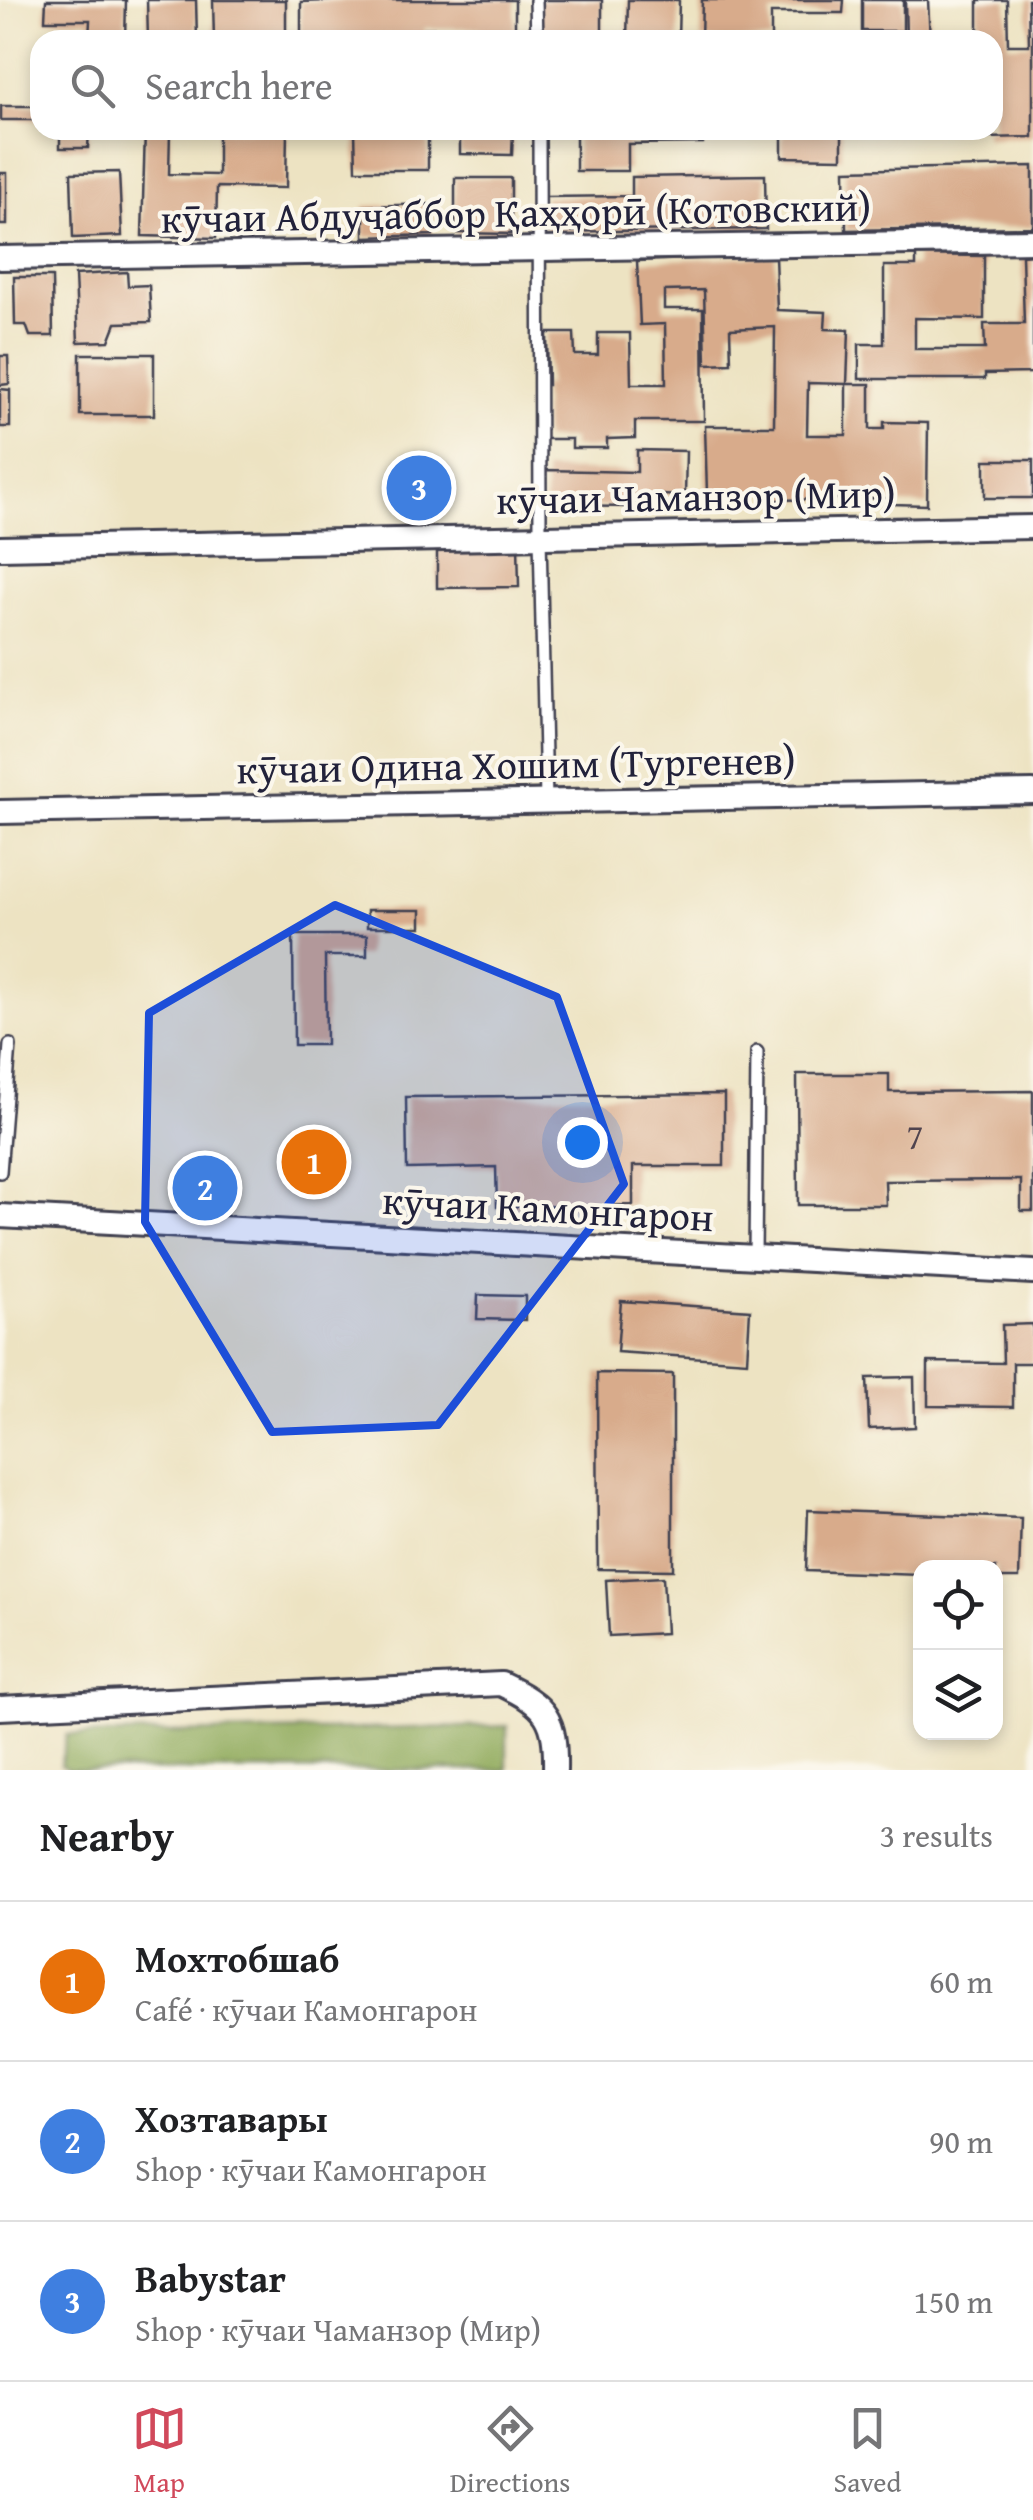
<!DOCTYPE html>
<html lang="en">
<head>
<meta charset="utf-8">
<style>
  body { margin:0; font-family:"Gentium Book Plus",serif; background:#f2f2f2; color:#202124 }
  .controls { position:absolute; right:30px; bottom:30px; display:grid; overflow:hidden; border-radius:20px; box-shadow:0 5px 15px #0003 }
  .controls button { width:90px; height:90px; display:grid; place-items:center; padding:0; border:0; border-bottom:2px solid #e0e0e0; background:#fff; color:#202124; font:50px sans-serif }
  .you { position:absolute; left:582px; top:1142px; width:35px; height:35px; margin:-25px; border:8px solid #fff; border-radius:50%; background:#1a73e8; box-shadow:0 0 0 15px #1a73e833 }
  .badge { display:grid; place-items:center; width:65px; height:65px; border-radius:50%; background:#d1495b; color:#fff; font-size:32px; font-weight:700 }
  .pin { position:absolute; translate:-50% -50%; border:5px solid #fff; box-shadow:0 2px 10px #0006 }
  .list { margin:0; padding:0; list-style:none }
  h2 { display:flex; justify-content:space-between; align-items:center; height:130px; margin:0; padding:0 40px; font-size:42px }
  h2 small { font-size:32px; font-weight:400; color:#757577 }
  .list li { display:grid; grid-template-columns:65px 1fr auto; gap:30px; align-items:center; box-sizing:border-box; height:160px; padding:0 40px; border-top:2px solid #e0e0e0 }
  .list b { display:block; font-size:38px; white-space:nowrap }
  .list p { margin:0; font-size:32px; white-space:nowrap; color:#757577 }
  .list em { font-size:32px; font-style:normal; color:#757577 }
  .icon { flex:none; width:55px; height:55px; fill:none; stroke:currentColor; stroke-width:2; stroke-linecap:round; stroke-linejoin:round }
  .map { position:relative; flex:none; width:1033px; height:1770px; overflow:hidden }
  .search { position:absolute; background:#fff; box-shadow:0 5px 15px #0003; left:30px; right:30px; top:30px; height:110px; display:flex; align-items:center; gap:25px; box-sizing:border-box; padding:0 35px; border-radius:30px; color:#757577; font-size:38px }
  .sheet { height:610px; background:#fff }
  nav { display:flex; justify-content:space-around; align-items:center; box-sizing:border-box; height:140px; border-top:2px solid #e0e0e0; background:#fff; font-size:28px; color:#757577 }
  nav a { display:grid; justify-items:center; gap:5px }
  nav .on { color:#d1495b }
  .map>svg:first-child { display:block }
  .forest { fill:#91ab5d; stroke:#5a664c; stroke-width:2.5 }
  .building { fill:#d8ab8b }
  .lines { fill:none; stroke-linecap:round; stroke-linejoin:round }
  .service-casing { stroke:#403f4f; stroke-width:16 }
  .minor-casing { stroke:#403f4f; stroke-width:28 }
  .service { stroke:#fff; stroke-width:11 }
  .minor { stroke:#fff; stroke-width:22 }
  .marked { fill:#1d4ed8; fill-opacity:0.2; stroke:#1d4ed8; stroke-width:8; stroke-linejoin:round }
  .labels { text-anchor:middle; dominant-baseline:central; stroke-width:8; stroke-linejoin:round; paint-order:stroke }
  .number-label { font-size:35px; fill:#50444f }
  .street-label { font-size:40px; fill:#22223b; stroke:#fbf7ec }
</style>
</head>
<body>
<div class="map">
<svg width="1033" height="1770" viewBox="0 0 1033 1770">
  <rect width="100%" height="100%" fill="#fbf7ec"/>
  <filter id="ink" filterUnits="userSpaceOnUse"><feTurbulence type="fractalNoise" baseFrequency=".01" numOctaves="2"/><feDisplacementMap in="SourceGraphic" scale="20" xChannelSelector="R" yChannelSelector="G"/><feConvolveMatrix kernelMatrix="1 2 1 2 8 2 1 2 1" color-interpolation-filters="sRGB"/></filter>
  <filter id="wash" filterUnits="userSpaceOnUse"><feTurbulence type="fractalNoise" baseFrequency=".0048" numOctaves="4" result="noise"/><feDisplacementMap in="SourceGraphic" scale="40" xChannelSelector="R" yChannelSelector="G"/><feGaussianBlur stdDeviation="2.25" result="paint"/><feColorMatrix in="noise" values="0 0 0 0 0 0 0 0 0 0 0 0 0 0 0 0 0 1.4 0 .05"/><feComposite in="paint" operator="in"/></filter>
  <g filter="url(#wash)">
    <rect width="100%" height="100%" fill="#ede3c2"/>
    <polygon class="forest" points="507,1726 507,1770 69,1770 60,1765 67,1735"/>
    <g id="blocks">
      <g class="building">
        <polygon points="46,0 126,0 125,40 89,40 90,20 45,20"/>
        <polygon points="147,0 196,0 197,40 148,40"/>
        <polygon points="213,0 286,0 286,40 214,40"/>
        <polygon points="354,0 515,0 515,40 480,40 481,28 425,28 425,39 301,40 301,2"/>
        <rect x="537" y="0" width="65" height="40"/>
        <polygon points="628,0 679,0 678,40 627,40"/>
        <polygon points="702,0 844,0 843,13 771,13 771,40 701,40"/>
        <rect x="862" y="0" width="41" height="31"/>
        <polygon points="905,0 928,0 930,40 906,40"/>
        <polygon points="978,0 1007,0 1008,45 1029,45 1028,0 1033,0 1033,137 986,138 986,130 993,130 993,40 978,40"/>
        <rect x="1" y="106" width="39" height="14"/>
        <polygon points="60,130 89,130 88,148 60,148"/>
        <polygon points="145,130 170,130 169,174 218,175 218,130 287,130 286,188 217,187 216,238 142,236"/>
        <polygon points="355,130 428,130 428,170 356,170"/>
        <polygon points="460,130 513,130 512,155 460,154"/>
        <polygon points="576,130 703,130 703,143 628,144 628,171 576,171"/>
        <polygon points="782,130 842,130 842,158 782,157"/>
        <polygon points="1033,166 1033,227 846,230 845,170"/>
        <polygon points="119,172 122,236 73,238 71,173"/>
        <rect x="0" y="173" width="7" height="52"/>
        <polygon points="765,175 766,229 545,232 544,197 632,196 632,177"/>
        <polygon points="455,178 511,178 511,234 455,233"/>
        <polygon points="433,204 433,235 364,237 364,206"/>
        <polygon points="1033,254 1033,373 985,374 985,379 859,379 859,344 884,344 884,266 916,266 916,255 984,256 984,319 915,318 915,349 985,349 984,324 1024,324 1022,255"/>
        <polygon points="775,256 777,310 826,312 825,329 849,330 847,384 808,383 807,435 846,435 846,384 870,384 870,429 884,429 884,422 928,423 927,505 892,504 892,498 773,500 773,492 707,493 705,426 774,426 775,327 730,329 731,363 706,364 704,290 664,291 664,309 703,309 704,421 635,421 635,438 607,439 607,448 572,448 572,439 544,439 543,385 548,385 547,333 574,333 575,355 598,355 598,333 630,333 631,384 666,384 665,324 640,325 637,261"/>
        <polygon points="127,272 128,286 149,285 151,322 116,323 109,341 78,342 75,275"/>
        <polygon points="14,277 52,277 53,336 30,336 26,325 15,325"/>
        <rect x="80" y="354" width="74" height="61"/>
        <polygon points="0,356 8,356 9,384 0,385"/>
        <polygon points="0,389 10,390 10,427 0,427"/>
        <polygon points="637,450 686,451 685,496 637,494 636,507 545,506 545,470 637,472"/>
        <rect x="985" y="460" width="48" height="38"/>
        <polygon points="518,544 519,587 437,588 437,545"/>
        <rect x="367" y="910" width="54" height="17"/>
        <polygon points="293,935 367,935 367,956 325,956 326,1045 294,1045"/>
        <polygon points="797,1074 889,1074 889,1092 1033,1091 1033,1211 1021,1211 1021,1180 885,1181 886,1205 798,1205"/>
        <polygon points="724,1094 724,1166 633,1166 633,1205 497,1207 496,1167 407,1169 406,1097"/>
        <polygon points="478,1295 525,1296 525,1320 477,1319"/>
        <polygon points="621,1301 750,1310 747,1361 617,1352"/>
        <polygon points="1033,1324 1033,1363 1013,1363 1013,1407 928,1406 928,1362 1003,1363 1002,1325"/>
        <polygon points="597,1373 673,1374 673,1570 598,1569"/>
        <polygon points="914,1377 915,1427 869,1429 867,1378"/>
        <polygon points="808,1510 1021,1518 1019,1578 996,1578 996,1568 920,1568 920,1575 806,1571"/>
        <polygon points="663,1577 666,1633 609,1636 606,1580"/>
      </g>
    </g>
  </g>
  <g filter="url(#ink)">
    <use href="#blocks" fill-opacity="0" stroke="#403f4f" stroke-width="2.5"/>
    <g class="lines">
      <defs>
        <g id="service">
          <polyline points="536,0 537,40"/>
          <polyline points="539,130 540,537 546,801"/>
          <polyline points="0,1172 10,1045"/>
          <polyline points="755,1257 757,1052"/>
        </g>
        <g id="minor">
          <polyline points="0,258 1033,241"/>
          <polyline points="0,548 1033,527"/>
          <polyline points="0,812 1033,792"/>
          <polyline points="0,1216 1033,1272"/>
          <path d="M 0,1708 L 501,1684 C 547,1706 556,1718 555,1770"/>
        </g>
      </defs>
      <use href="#service" class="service-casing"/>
      <use href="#minor" class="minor-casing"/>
      <use href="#service" class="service"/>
      <use href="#minor" class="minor"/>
    </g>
  </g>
  <path class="marked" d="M 335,905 L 557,997 L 624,1184 L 438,1425 L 272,1432 L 145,1222 L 149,1013 Z"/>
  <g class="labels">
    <g class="number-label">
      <text x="915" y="1136">7</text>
    </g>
    <g class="street-label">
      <text transform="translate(516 212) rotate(-1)">кӯчаи Абдуҷаббор Қаҳҳорӣ (Котовский)</text>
      <text transform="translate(696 496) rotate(-1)">кӯчаи Чаманзор (Мир)</text>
      <text transform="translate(516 764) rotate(-1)">кӯчаи Одина Хошим (Тургенев)</text>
      <text transform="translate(548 1208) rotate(3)">кӯчаи Камонгарон</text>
    </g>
  </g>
</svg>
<div class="controls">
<button><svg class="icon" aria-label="locate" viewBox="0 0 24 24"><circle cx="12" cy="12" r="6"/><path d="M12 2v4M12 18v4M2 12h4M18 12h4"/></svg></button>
<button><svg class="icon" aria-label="layers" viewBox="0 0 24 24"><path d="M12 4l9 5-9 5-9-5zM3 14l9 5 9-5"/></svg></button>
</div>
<div class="you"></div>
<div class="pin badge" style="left:314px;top:1162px;background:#e8710a">1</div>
<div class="pin badge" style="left:205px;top:1188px;background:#3f7fe0">2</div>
<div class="pin badge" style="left:419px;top:488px;background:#3f7fe0">3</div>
<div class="search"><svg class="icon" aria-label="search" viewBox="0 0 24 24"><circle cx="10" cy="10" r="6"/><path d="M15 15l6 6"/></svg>Search here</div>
</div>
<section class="sheet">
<h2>Nearby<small>3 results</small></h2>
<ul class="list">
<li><span class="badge" style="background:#e8710a">1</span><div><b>Мохтобшаб</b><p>Café · кӯчаи Камонгарон</p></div><em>60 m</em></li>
<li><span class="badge" style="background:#3f7fe0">2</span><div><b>Хозтавары</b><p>Shop · кӯчаи Камонгарон</p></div><em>90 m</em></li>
<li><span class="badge" style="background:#3f7fe0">3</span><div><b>Babystar</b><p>Shop · кӯчаи Чаманзор (Мир)</p></div><em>150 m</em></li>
</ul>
</section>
<nav>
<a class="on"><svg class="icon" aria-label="map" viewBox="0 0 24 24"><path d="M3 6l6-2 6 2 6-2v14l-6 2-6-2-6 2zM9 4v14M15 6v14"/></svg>Map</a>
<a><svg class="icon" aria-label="directions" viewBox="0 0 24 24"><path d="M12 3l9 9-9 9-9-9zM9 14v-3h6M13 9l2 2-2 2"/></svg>Directions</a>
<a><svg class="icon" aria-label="saved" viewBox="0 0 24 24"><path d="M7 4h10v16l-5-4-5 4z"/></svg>Saved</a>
</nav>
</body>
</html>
